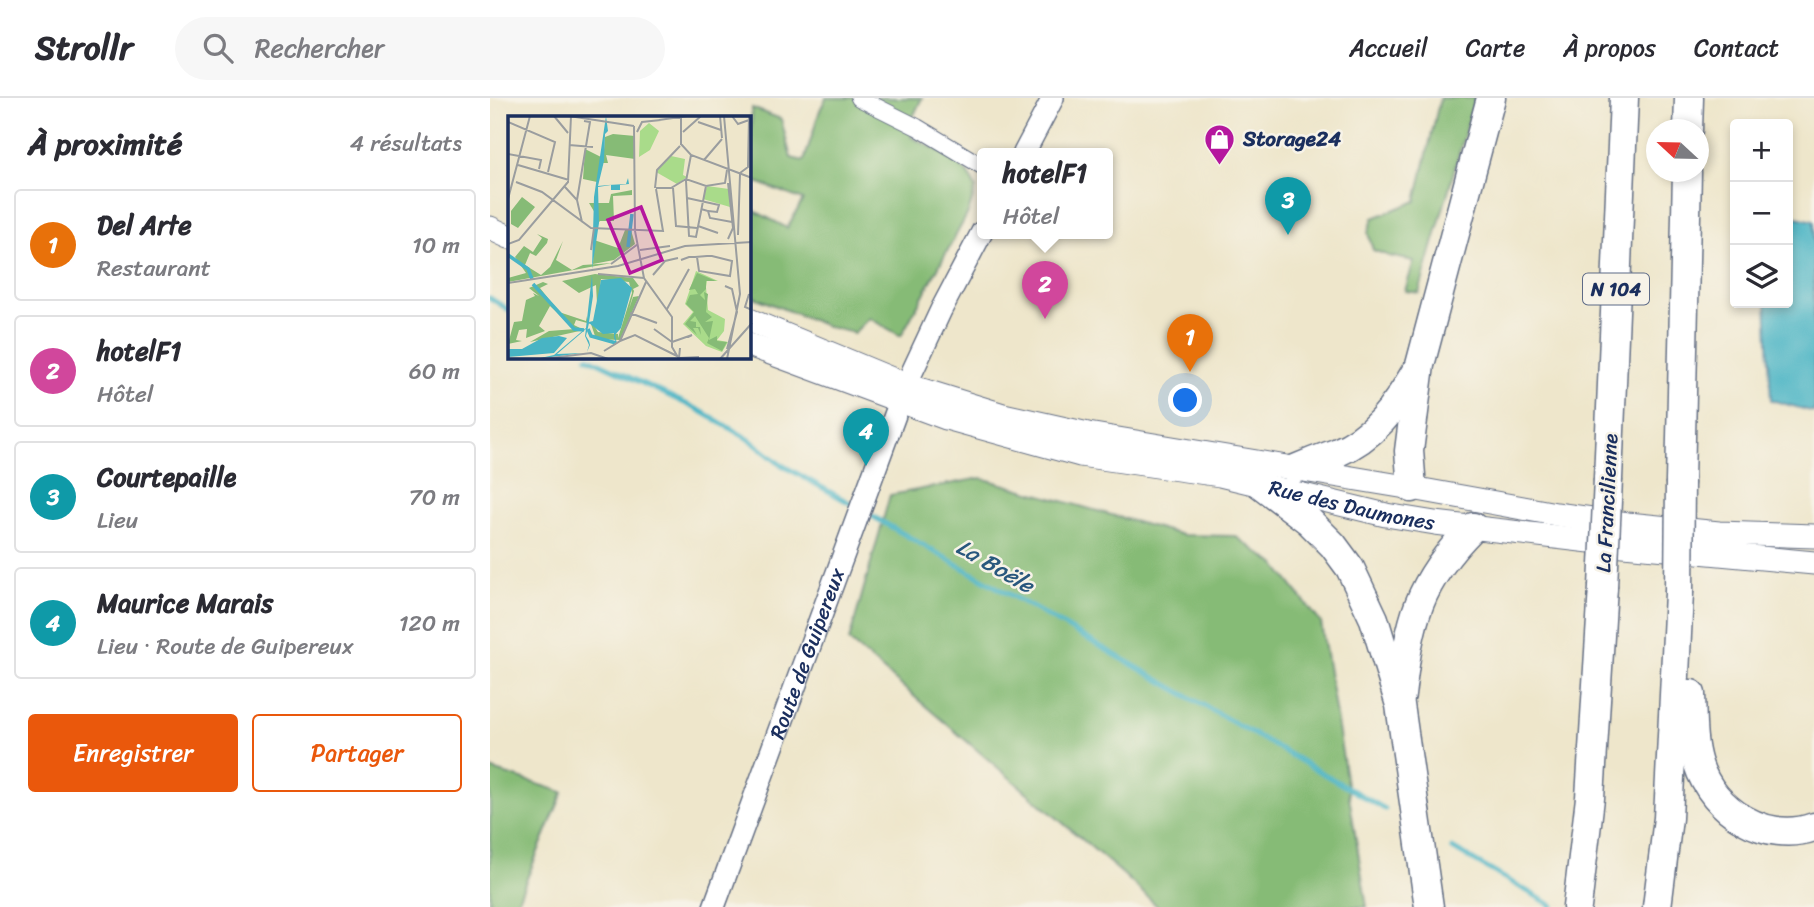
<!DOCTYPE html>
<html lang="fr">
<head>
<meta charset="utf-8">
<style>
  body { margin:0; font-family:Sriracha,sans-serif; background:#f7f7f7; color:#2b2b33 }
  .controls { position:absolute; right:21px; top:21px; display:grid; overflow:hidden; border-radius:7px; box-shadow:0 4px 10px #0003 }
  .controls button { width:63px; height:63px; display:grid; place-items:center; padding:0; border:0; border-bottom:2px solid #e1e1e2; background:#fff; color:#2b2b33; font:35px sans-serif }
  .compass { position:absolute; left:1156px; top:21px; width:63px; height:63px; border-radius:50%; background:#fff; box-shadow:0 4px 10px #0003; rotate:292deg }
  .you { position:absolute; left:696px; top:303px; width:24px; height:24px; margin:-18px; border:5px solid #fff; border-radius:50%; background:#1a73e8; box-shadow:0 0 0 10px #1a73e833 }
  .badge { display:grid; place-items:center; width:46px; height:46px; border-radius:50%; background:#ea580c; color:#fff; font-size:23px; font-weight:700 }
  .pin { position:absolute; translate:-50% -58px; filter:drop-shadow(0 2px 4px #0008) }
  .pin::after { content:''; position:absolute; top:37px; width:24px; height:21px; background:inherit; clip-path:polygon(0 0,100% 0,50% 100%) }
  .popup { position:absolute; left:487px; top:50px; width:136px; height:91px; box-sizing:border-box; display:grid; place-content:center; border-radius:7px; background:#fff; filter:drop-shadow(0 2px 5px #0005); font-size:23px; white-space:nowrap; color:#7c7c81 }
  .popup b { font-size:26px; color:#2b2b33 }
  .popup::after { content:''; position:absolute; left:50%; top:100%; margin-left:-14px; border:14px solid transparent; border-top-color:#fff }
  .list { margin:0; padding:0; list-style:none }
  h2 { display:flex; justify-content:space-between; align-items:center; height:91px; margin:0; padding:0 28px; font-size:30px }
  h2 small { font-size:23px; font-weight:400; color:#7c7c81 }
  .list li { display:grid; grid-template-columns:46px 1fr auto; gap:21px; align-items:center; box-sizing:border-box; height:112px; margin:0 14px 14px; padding:0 14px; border:2px solid #e1e1e2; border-radius:7px }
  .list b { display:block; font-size:26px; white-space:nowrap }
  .list p { margin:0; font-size:23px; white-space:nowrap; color:#7c7c81 }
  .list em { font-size:23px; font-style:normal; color:#7c7c81 }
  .actions { display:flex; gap:14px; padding:21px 28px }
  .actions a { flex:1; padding:16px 0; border:2px solid #ea580c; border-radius:7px; text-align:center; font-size:24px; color:#ea580c }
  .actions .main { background:#ea580c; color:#fff }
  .icon { flex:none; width:38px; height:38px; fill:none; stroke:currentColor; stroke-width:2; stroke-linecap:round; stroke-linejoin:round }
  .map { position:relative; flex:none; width:1324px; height:809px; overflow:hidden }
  header { display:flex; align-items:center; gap:42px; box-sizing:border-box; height:98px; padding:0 35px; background:#fff; border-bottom:2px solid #e1e1e2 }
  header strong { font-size:33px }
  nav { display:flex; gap:38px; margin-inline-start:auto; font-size:24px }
  .search { width:490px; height:63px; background:#f7f7f7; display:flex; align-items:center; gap:18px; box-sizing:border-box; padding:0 24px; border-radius:38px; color:#7c7c81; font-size:26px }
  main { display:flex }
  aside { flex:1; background:#fff }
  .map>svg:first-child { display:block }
  .forest { fill:#86bb76; stroke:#50756a; stroke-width:2 }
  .water { fill:#48b4c4; stroke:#327291; stroke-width:2 }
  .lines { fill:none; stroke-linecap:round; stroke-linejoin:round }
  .stream { stroke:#48b4c4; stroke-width:5 }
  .minor-casing { stroke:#656f84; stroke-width:18 }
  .tertiary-casing { stroke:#656f84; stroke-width:24 }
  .secondary-casing { stroke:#656f84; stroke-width:25 }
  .trunk-casing { stroke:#656f84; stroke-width:31 }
  .minor { stroke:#fff; stroke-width:16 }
  .tertiary { stroke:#fff; stroke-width:21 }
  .secondary { stroke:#fff; stroke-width:23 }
  .trunk { stroke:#fff; stroke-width:28 }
  .trunk-bridge-casing { stroke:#656f84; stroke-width:31; stroke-linecap:butt }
  .trunk-bridge { stroke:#fff; stroke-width:28 }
  .labels { text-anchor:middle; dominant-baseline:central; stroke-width:5; stroke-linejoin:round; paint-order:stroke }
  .shield { fill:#f7f3e8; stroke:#5d6a87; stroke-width:2 }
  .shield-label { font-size:19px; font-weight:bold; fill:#1b2f5e }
  .poi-label { font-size:21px; font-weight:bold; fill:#1b2f5e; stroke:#f7f3e8; text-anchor:start }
  .street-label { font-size:21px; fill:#1b2f5e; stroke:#f7f3e8 }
  .water-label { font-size:23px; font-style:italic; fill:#28577d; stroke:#f7f3e8 }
  .inset-river { fill:none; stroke:#48b4c4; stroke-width:3.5 }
  .inset-road { fill:none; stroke:#9a9d9f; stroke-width:2 }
  .view { fill:#b5179e; fill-opacity:0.15; stroke:#b5179e; stroke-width:3.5 }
  .inset-edge { fill:none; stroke:#1b2f5e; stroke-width:3.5 }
</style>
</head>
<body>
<header>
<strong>Strollr</strong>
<div class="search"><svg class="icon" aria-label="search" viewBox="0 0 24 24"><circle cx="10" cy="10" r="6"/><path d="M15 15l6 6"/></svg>Rechercher</div>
<nav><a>Accueil</a><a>Carte</a><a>À propos</a><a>Contact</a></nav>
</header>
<main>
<aside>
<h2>À proximité<small>4 résultats</small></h2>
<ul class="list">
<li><span class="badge" style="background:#e8710a">1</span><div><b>Del Arte</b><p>Restaurant</p></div><em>10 m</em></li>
<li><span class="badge" style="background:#d1479c">2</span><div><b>hotelF1</b><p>Hôtel</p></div><em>60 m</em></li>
<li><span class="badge" style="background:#0f9aa8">3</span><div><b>Courtepaille</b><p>Lieu</p></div><em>70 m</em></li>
<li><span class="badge" style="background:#0f9aa8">4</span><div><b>Maurice Marais</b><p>Lieu · Route de Guipereux</p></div><em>120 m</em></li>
</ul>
<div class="actions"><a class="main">Enregistrer</a><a>Partager</a></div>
</aside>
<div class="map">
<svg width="1324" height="809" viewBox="0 0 1324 809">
  <rect width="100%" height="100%" fill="#f7f3e8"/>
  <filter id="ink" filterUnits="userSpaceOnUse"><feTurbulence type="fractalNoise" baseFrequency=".0143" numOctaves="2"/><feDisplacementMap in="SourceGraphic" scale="14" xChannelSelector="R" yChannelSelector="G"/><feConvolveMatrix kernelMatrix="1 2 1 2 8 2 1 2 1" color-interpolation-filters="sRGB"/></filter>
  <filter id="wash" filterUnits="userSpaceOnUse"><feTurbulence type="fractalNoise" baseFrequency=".00686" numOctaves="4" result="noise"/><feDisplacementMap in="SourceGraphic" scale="28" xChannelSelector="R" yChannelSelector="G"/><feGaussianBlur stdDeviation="1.57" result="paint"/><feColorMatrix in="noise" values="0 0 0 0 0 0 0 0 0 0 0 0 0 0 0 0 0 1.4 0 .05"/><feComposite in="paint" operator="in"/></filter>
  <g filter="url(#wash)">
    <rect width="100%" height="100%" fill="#eee6cb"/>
    <g class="forest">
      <path d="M 336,0 L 432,0 L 423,19 L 427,29 L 421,39 C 450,54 471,59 486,90 L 478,115 L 411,238 L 379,220 L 364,235 L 339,229 L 259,197 L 259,110 L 297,130 L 313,102 L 259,81 L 262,10 L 291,21 L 301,60 L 314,63 L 330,12 Z"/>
      <polygon points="950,0 985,0 929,195 915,193 924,163 899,158 883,152 878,135 883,120 926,103"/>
      <polygon points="491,380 692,437 745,438 786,467 831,525 877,809 668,809 634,777 359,543 400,397"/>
      <polygon points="0,671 73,694 25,809 0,809"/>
    </g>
    <polygon class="water" points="1298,117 1324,123 1324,314 1281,302 1276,205 1298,205"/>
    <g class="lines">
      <g class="stream">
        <polyline points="0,200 19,212"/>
        <polyline points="97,259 209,312 260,342 290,366 367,409"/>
        <polyline points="375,414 895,711"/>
        <polyline points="962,750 1063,808"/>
      </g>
    </g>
  </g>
  <g filter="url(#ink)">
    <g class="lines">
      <defs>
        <polyline id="minor" points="369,0 427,29 492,68"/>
        <g id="tertiary">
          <polyline points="534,55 563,0"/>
          <path id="s1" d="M 224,809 L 416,287 L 451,212 L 492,134"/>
        </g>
        <g id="secondary">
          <polyline points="0,130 19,139"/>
          <polyline points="259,222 416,287 513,317 598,336 922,390 1066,416 1138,426 1229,435 1324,438"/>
          <path id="s2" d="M 259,247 L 456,320 L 590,357 L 730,377 L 896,417 L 945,425 L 1134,447 L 1324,465"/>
        </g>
        <g id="trunk">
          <polyline points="1198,32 1199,0"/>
          <path d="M 805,371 C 819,365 832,360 846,355 C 884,339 905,310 925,275"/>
          <polyline points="1118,381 1134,0"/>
          <polyline points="1190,384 1197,74"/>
          <polyline points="769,385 819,423 843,447 860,470 884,521 910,607 939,809"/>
          <polyline points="922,390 919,353 930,267 1001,0"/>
          <path d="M 1201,596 C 1202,619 1201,644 1208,666 C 1223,713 1276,746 1324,729"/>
          <path d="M 911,597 C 920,522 927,485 983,429"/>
          <polyline points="1087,809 1100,700 1113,489"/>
          <polyline points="1167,809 1178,720 1189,495"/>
        </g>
      </defs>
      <use href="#minor" class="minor-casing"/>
      <use href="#tertiary" class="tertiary-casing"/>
      <use href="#secondary" class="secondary-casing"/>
      <use href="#trunk" class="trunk-casing"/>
      <use href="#minor" class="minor"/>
      <use href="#tertiary" class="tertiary"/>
      <use href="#secondary" class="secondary"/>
      <use href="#trunk" class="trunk"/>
      <defs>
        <g id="trunk-bridge">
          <polyline points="1113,489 1118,381"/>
          <polyline points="1189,495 1190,384"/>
        </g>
      </defs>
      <use href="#trunk-bridge" class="trunk-bridge-casing"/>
      <use href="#trunk-bridge" class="trunk-bridge"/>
    </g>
  </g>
  <defs>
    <symbol id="shop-pin" viewBox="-11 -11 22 30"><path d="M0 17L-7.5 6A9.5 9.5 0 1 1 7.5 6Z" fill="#b5179e" stroke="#f7f3e8"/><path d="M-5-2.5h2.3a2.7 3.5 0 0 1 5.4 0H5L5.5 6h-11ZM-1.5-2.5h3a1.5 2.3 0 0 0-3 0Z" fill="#fff"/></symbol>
  </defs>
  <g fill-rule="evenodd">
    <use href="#shop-pin" x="712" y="24" width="35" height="47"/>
  </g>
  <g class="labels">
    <rect class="shield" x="1093" y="175.5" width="66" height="31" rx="5"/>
    <g class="shield-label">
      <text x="1126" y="191">N 104</text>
    </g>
    <g class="poi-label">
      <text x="753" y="41">Storage24</text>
    </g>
    <g class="street-label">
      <text transform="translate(1117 405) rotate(-87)">La Francilienne</text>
      <text stroke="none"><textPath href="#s2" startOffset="626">Rue des Daumones</textPath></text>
      <text stroke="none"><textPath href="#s1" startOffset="270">Route de Guipereux</textPath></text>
    </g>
    <g class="water-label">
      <text transform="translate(505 468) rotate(30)">La Boële</text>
    </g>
  </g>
  <g transform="translate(18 18)">
    <rect width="243" height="243" fill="#eee6cb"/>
    <path d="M 141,7 L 151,15 L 142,34 L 131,41 L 132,15 ZM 163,40 L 177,43 L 175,59 L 179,61 L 169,68 L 148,56 ZM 199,70 L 221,73 L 222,91 L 195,83 ZM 188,155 L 210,165 L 199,165 L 198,171 L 200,194 L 217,203 L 216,215 L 209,224 L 220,226 L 214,236 L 198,230 L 175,208 L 185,196 L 177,188 Z" fill="#a9db8a"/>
    <path d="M 105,18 L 127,20 L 127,43 L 98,39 L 100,47 L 95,47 L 97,21 ZM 77,33 L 93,41 L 89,66 L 75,63 ZM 124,74 L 124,79 L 105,80 L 106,105 L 92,105 L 87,111 L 87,97 L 81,87 L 101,87 L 103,78 ZM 14,81 L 27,91 L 10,112 L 3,108 L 3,95 ZM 117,114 L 123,114 L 127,128 L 106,144 L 85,148 L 86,124 L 110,132 ZM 29,118 L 40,123 L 39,127 L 28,140 L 22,137 L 17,149 L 33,159 L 42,151 L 55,125 L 48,144 L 64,154 L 75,149 L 104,147 L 0,166 L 0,162 L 18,157 L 7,141 L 16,130 L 25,136 L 34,122 ZM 189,157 L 208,165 L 198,165 L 198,173 L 192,179 L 197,184 L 196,176 L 200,178 L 198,196 L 204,201 L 197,206 L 205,205 L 201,224 L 209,220 L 209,225 L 219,226 L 214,235 L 199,227 L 201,222 L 187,200 L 182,205 L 188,206 L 188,211 L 192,211 L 193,219 L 190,212 L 185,212 L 189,219 L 177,208 L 186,196 L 178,188 L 182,179 L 190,178 L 187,173 L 181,174 ZM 87,158 L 125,162 L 131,170 L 125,173 L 126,175 L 121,193 L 125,181 L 131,180 L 112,224 L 88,223 L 83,208 L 68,204 L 66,209 L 76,214 L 22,226 L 41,215 L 67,213 L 42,190 L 31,210 L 37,215 L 18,222 L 19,213 L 11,214 L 8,224 L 14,225 L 0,228 L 6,206 L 14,205 L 18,184 L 27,180 L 25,177 L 31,180 L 21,172 L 35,166 L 40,168 L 32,172 L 51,196 L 78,205 L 79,200 L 79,206 L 84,206 L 90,216 L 110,218 L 110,222 L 124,177 L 121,166 L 93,163 L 91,181 L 89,187 L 88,169 L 71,177 L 54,165 Z" fill="#86bb76"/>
    <path d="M 98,0 L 100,15 L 97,18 L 96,45 L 90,70 L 100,69 L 118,68 L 120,62 L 121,68 L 112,69 L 112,74 L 123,74 L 103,74 L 103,69 L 90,71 L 91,107 L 84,153 L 86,81 ZM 84,159 L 85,180 L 81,206 L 85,205 L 93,164 L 113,162 L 124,172 L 113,212 L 107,219 L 109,228 L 106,222 L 106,217 L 95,218 L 81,207 L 78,220 L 81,225 L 82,229 L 79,236 L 81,229 L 77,220 L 78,213 L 49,238 L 75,237 L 28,243 L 46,239 L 78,212 ZM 51,220 L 59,222 L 46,237 L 0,241 L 0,233 L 14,233 L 34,222 Z" fill="#48b4c4"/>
    <path class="inset-river" d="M 120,131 L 124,98M 0,139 L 20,153 L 24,163M 25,168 L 66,213 L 76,214M 80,213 L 83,220 L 108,227"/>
    <path class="inset-road" d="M 46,0 L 60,17M 61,0 L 126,10M 212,0 L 214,22M 216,0 L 232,178 L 219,243M 224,0 L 230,8 L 241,4M 151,4 L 179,0M 0,6 L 47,26 L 40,56M 190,6 L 213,14M 126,10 L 127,115 L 136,162 L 164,201 L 164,231 L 171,243M 129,16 L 134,6 L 153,4M 175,16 L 193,0M 173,28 L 183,39 L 244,62M 61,29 L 85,31M 173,29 L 173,0M 0,38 L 33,44 L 31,53M 183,39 L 178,65 L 181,120 L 188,121 L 198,70M 196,44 L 214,23M 10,49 L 61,64M 232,57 L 240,51 L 241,0M 8,66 L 34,76 L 83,112 L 155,115 L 148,73M 57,71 L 69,84 L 74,106M 147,72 L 149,54 L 172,30M 148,72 L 163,72 L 178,63 L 198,70 L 217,67 L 219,54M 165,72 L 168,110 L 189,112M 179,82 L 211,89 L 209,96 L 200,95M 0,83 L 22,0M 69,84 L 82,6 L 76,5M 193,93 L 200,95 L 202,102 L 224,106M 190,110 L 210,117M 230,119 L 232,58M 220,123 L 225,112 L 220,67M 0,128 L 11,124 L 60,66 L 63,0M 83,134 L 86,112M 132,134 L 162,130M 173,144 L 181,141 L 187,141 L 199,140 L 204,140 L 224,145 L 222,160 L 191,155 L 189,141M 103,148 L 130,128M 90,158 L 136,162M 145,159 L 157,145 L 170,142M 0,167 L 110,150 L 177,130 L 244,126M 217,170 L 224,173 L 229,196 L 219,233M 241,178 L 237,191 L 244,194M 159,193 L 181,153M 122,197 L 149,207M 146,213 L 164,226M 112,225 L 127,219 L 169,240M 164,226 L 184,219 L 180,221M 172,232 L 171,242 L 191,241M 96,235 L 112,225 L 138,166M 35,243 L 83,237 L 100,243M 212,243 L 244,207"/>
    <path class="view" d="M 133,91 L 154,144 L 122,157 L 100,104 Z"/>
    <rect width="243" height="243" class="inset-edge"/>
  </g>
</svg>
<div class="controls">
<button>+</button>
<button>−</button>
<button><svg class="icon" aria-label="layers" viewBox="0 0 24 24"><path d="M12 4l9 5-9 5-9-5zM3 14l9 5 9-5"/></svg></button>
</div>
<svg class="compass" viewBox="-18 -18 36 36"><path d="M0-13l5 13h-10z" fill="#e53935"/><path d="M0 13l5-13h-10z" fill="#7c7c81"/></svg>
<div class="you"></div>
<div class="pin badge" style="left:700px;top:274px;background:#e8710a">1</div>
<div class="pin badge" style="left:555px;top:221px;background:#d1479c">2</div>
<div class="popup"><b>hotelF1</b>Hôtel</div>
<div class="pin badge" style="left:798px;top:137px;background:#0f9aa8">3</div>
<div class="pin badge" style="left:376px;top:368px;background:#0f9aa8">4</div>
</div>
</main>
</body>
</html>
